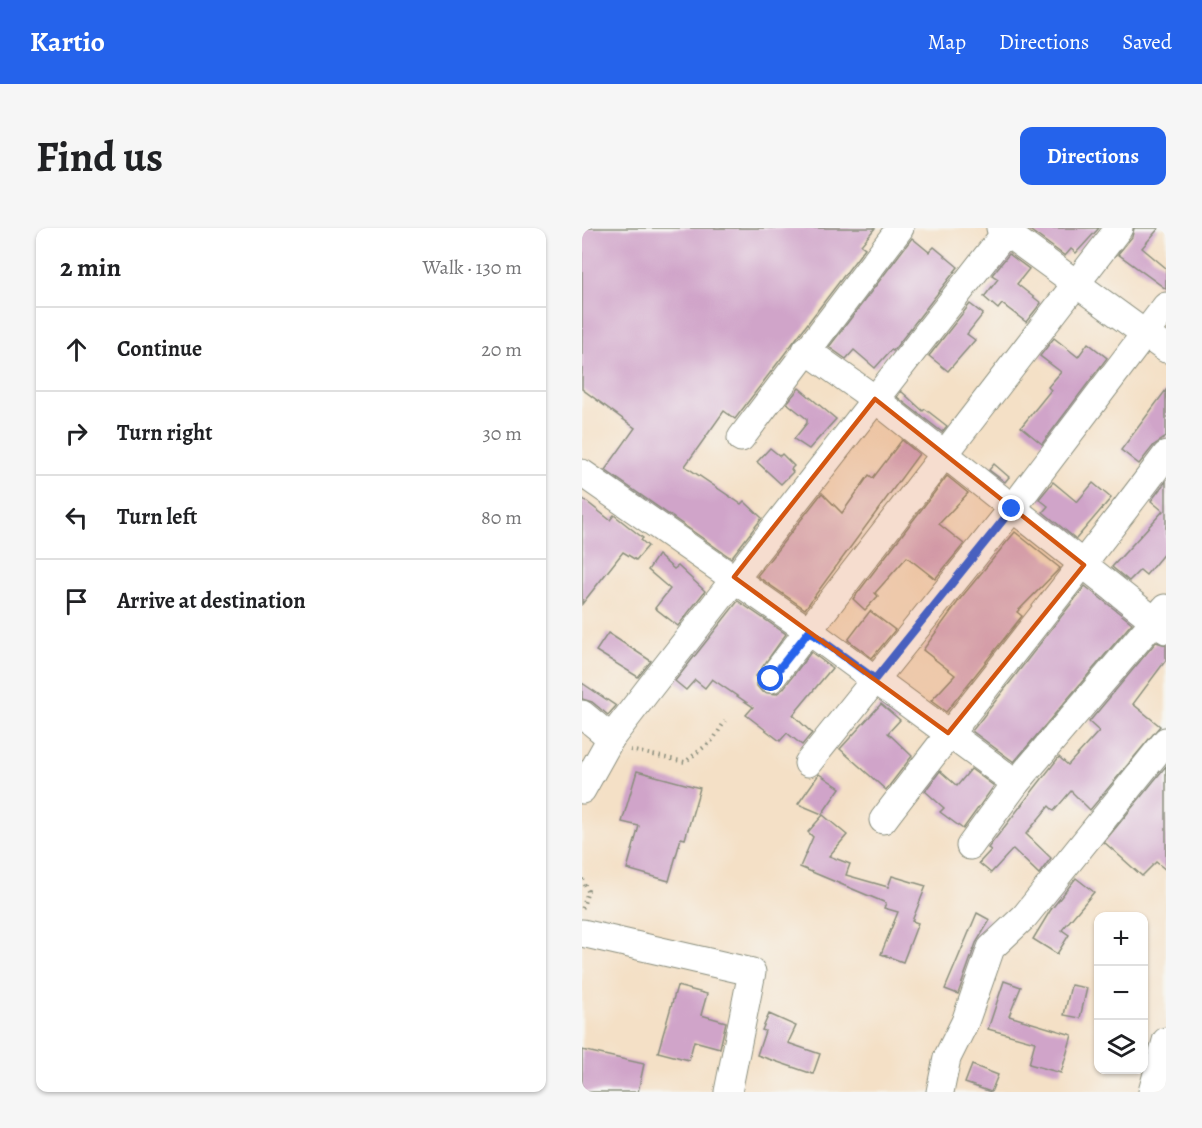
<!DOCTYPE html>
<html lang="en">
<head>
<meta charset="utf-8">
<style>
  body { margin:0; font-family:Alegreya,serif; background:#f6f6f6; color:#202124 }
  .controls { position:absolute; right:18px; bottom:18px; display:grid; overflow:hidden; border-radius:12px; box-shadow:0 2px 4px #0004 }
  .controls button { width:54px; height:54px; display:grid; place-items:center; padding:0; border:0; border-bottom:2px solid #e0e0e0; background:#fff; color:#202124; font:30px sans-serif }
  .stop { position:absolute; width:18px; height:18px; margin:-14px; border:4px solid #2563eb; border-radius:50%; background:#fff }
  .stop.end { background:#2563eb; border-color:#fff; box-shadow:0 2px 6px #0008 }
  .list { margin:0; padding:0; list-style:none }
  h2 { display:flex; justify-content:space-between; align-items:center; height:78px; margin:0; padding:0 24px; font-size:26px }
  h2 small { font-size:20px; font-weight:400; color:#757577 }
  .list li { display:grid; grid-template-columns:39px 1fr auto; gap:18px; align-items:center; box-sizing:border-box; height:84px; padding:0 24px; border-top:2px solid #e0e0e0 }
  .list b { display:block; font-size:22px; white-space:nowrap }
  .list em { font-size:20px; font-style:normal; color:#757577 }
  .icon { flex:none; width:33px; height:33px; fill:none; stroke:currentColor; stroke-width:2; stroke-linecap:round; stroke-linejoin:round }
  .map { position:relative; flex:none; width:584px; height:864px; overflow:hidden; border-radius:12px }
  header { display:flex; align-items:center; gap:36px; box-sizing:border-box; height:84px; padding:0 30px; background:#2563eb; color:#fff }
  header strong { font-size:28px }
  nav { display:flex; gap:33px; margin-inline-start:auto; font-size:21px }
  .intro { display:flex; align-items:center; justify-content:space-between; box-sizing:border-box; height:144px; padding:0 36px }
  h1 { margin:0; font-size:42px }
  .button { padding:15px 27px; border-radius:12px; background:#2563eb; color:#fff; font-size:21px; font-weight:700 }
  main { display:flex; gap:36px; padding:0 36px }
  aside { flex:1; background:#fff; border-radius:12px; box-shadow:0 2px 4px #0004 }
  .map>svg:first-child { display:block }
  .building { fill:#d0a4c9 }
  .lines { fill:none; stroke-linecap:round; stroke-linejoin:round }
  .minor-casing { stroke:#8a8e7d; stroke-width:29 }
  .path { stroke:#8a8e7d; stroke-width:4; stroke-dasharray:1.5 4.5; stroke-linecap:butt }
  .minor { stroke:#fff; stroke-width:27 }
  .route { stroke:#2563eb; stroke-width:8 }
  .marked { fill:#d45610; fill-opacity:0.2; stroke:#d45610; stroke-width:4.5; stroke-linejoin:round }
</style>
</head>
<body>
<header>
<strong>Kartio</strong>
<nav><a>Map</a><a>Directions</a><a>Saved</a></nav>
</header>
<div class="intro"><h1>Find us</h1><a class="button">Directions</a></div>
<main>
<aside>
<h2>2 min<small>Walk · 130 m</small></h2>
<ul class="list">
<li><svg class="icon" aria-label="ahead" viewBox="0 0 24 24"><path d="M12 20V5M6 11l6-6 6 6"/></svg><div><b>Continue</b></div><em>20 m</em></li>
<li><svg class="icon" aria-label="right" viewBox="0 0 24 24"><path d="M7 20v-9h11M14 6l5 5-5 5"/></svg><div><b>Turn right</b></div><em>30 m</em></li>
<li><svg class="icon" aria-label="left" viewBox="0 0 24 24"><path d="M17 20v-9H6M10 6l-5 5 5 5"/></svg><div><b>Turn left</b></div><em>80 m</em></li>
<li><svg class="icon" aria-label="arrive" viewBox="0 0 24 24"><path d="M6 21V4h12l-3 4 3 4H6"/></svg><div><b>Arrive at destination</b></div></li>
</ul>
</aside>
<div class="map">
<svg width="584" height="864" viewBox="0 0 584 864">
  <rect width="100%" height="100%" fill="#f6f6f2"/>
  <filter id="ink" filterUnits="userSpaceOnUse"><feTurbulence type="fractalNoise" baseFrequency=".0167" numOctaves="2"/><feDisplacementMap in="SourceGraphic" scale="12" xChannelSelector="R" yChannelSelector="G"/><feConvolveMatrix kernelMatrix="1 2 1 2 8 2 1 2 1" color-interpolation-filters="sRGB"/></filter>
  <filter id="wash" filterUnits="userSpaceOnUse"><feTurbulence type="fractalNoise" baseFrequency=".008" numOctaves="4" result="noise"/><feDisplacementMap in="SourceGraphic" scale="24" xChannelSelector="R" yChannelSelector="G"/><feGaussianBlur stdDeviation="1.35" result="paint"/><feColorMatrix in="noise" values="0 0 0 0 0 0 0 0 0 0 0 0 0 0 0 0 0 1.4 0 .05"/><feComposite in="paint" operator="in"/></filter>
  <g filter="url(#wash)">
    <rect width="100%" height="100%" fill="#f4e0c6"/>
    <g id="blocks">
      <g class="building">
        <polygon points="0,0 293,0 279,17 283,20 153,191 142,183 103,238 159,276 162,273 180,290 149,330 23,242 53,200 0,161"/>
        <polygon points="445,0 517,0 494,25 489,21 483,28"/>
        <polygon points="552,0 577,0 560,20 584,40 584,61 536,26 550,9"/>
        <polygon points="330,10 347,24 352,19 376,39 311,123 309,122 293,140 272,122 264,131 247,119"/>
        <polygon points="427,26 447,41 435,56 459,75 444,94 420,76 416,81 402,69 416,51 410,47"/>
        <polygon points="388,76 401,86 385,106 393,112 366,143 347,128"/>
        <polygon points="472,110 496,129 506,115 525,130 460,216 439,199 469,162 466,159 479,144 458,128"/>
        <polygon points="217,160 254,191 227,221 212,211 225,195 225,191 205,175"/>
        <polygon points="584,162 584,209 572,217 557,236 539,222"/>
        <polygon points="319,163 341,183 343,181 365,198 360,204 315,169"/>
        <polygon points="320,212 337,226 223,381 175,348 240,265 260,285 287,247 291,250"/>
        <polygon points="188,220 198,228 200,226 212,238 209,241 211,244 199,256 175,234"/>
        <polygon points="412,236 427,249 423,254 407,242"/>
        <polygon points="365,248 386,265 357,296 382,316 353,351 325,329 293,365 296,368 283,382 271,371"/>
        <polygon points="584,253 584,323 564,347 558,342 547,353 530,339 581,283 569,273"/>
        <polygon points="471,254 495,274 511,255 529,270 494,311 461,284 466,278 457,271"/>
        <polygon points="0,270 28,292 32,287 61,310 59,312 66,318 54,332 41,324 0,376"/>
        <polygon points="433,304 478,340 435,384 440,388 364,484 349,473 373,447 341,422 378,371"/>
        <polygon points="76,327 92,341 96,338 123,363 96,398 73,380 88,361 66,342"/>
        <polygon points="503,358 550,395 432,534 390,503"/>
        <polygon points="156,373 204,406 174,448 175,458 180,464 194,466 201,461 229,424 250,440 211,487 230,505 220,517 205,505 198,513 164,487 171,479 130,451 123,460 113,452 104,462 93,453"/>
        <polygon points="288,383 313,402 290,430 266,412"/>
        <polygon points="26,405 69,433 56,449 14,423"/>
        <polygon points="574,414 584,417 584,432 551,476 578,498 508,582 489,563 472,583 467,578 444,606 469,630 457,646 431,621 409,645 397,635 409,622 406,620 477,529 486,537 517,503 507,494"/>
        <polygon points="0,455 34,478 26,487 10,474 0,471"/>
        <polygon points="299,476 318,492 306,505 330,528 304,562 258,521"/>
        <polygon points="584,538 584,642 574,634 560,648 522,614"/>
        <polygon points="389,541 412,558 381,601 358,584 362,580 343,563 358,543 375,558"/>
        <polygon points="55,543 118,560 103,611 99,610 87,653 45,641 57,598 40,594"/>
        <polygon points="237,546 258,560 240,586 216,576"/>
        <polygon points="241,587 265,607 247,628 268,636 264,647 306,659 310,648 344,658 330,693 336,695 321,734 299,726 316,684 302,680 304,675 218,639 231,609 226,604"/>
        <polygon points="494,650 512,664 480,702 487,707 475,726 451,711 468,683"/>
        <polygon points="395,685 408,692 394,715 376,766 363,761"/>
        <polygon points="422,753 439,759 427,788 490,807 479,845 447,836 453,814 406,801"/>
        <polygon points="489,757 505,760 498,790 482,787"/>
        <polygon points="95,758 125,766 119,787 144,794 138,820 112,813 107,832 76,824"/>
        <polygon points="187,786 214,798 206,815 238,826 231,846 175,827 183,803 180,802"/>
        <polygon points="0,822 62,836 56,864 0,864"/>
        <polygon points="390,837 416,847 409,864 383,855"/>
      </g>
    </g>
  </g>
  <g filter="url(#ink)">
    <use href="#blocks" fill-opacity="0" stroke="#8a8e7d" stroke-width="1.5"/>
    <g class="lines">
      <defs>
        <g id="minor">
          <polyline points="418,0 584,121"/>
          <polyline points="224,122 293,171 584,402"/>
          <polyline points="159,210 318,0"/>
          <polyline points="0,245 227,403 434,555"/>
          <polyline points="189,451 537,0"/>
          <polyline points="0,486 29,510"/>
          <polyline points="226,535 430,281 584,78"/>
          <polyline points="0,562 29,510 69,458 427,0"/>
          <path d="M 301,592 C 394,469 492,350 584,227"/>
          <polyline points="388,618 434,555 583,380"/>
          <polyline points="0,705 170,744 146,864"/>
          <polyline points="358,864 365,830 383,794 409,720 443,688 584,513"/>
          <polyline points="570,864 584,813"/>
        </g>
      </defs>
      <use href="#minor" class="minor-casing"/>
      <g class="path">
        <polyline points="48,522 103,534 131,512 143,493"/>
        <polyline points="0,651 6,663 0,682"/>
      </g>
      <use href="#minor" class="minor"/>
    </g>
  </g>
  <g class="lines" filter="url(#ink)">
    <polyline class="route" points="189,451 227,403 293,451 430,281"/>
  </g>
  <path class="marked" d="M 293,171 L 502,337 L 366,505 L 152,349 Z"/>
</svg>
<div class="controls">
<button>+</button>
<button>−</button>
<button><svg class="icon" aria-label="layers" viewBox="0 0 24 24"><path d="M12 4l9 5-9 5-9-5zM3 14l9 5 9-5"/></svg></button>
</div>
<div class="stop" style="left:189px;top:451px"></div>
<div class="stop end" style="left:430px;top:281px"></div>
</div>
</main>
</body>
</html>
